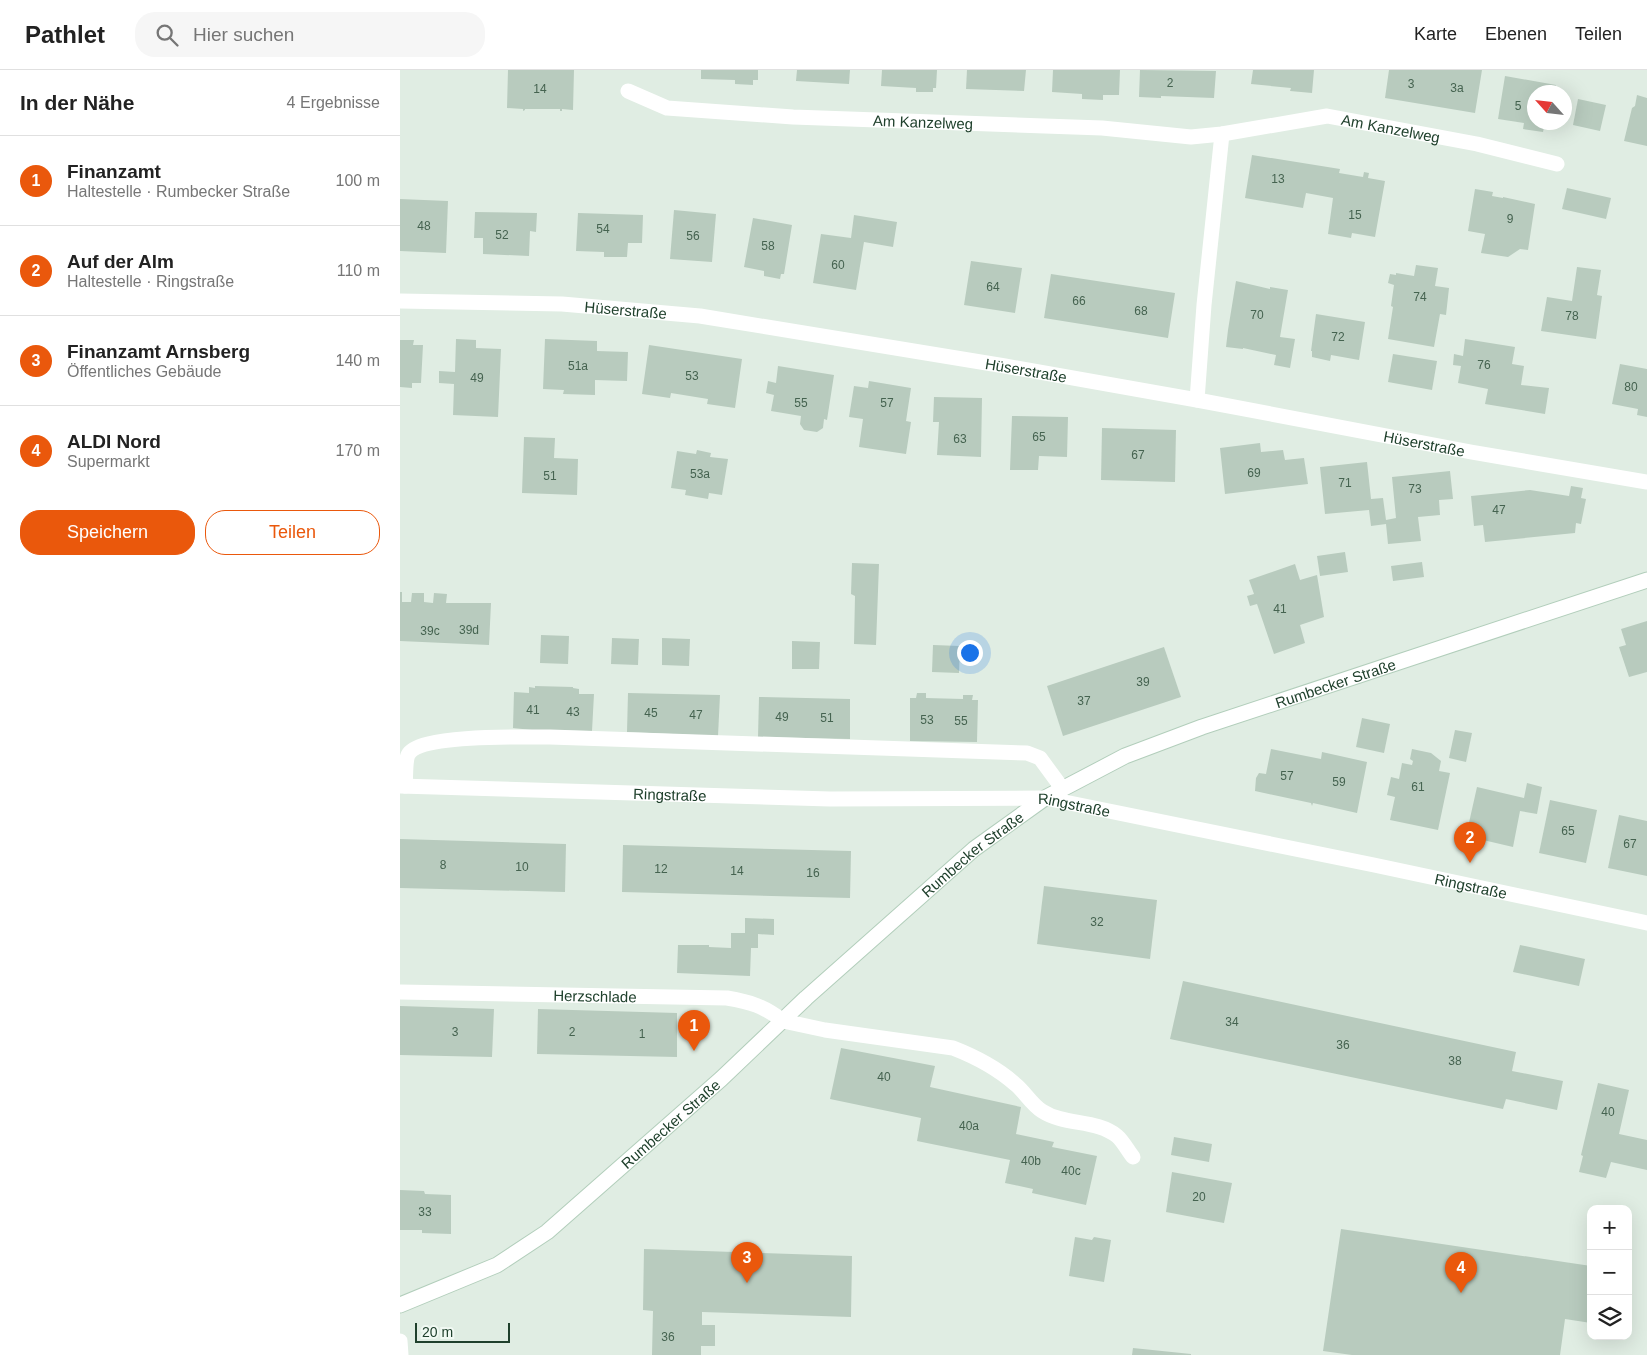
<!DOCTYPE html>
<html lang="de">
<head>
<meta charset="utf-8">
<style>
  body { margin:0; font-family:Arial,sans-serif; background:#f6f6f6; color:#222 }
  .controls { position:absolute; right:15px; bottom:15px; display:grid; overflow:hidden; border-radius:10px; box-shadow:0 5px 20px #0002 }
  .controls button { width:45px; height:45px; display:grid; place-items:center; padding:0; border:0; border-bottom:1px solid #e0e0e0; background:#fff; color:#222; font:25px sans-serif }
  .compass { position:absolute; left:1127px; top:15px; width:45px; height:45px; border-radius:50%; background:#fff; box-shadow:0 5px 20px #0002; rotate:297deg }
  .scale { position:absolute; left:15px; bottom:12px; width:95px; box-sizing:border-box; padding-left:5px; border:2px solid #1f402c; border-top:0; font-size:14px; line-height:18px; white-space:nowrap; color:#1f402c; -webkit-text-stroke:4px #f1f9f3; paint-order:stroke }
  .you { position:absolute; left:569px; top:582px; width:18px; height:18px; margin:-12px; border:4px solid #fff; border-radius:50%; background:#1a73e8; box-shadow:0 0 0 8px #1a73e833 }
  .badge { display:grid; place-items:center; width:32px; height:32px; border-radius:50%; background:#ea580c; color:#fff; font-size:16px; font-weight:700 }
  .pin { position:absolute; translate:-50% -41px; filter:drop-shadow(0 1px 2px #0008) }
  .pin::after { content:''; position:absolute; top:26px; width:18px; height:15px; background:inherit; clip-path:polygon(0 0,100% 0,50% 100%) }
  .list { margin:0; padding:0; list-style:none }
  h2 { display:flex; justify-content:space-between; align-items:center; height:65px; margin:0; padding:0 20px; font-size:21px }
  h2 small { font-size:16px; font-weight:400; color:#767676 }
  .list li { display:grid; grid-template-columns:32px 1fr auto; gap:15px; align-items:center; box-sizing:border-box; height:90px; padding:0 20px; border-top:1px solid #e0e0e0 }
  .list b { display:block; font-size:19px; white-space:nowrap }
  .list p { margin:0; font-size:16px; white-space:nowrap; color:#767676 }
  .list em { font-size:16px; font-style:normal; color:#767676 }
  .actions { display:flex; gap:10px; padding:15px 20px }
  .actions a { flex:1; padding:11px 0; border:1px solid #ea580c; border-radius:20px; text-align:center; font-size:18px; color:#ea580c }
  .actions .main { background:#ea580c; color:#fff }
  .icon { flex:none; width:28px; height:28px; fill:none; stroke:currentColor; stroke-width:2; stroke-linecap:round; stroke-linejoin:round }
  .map { position:relative; flex:none; width:1247px; height:1285px; overflow:hidden }
  header { display:flex; align-items:center; gap:30px; box-sizing:border-box; height:70px; padding:0 25px; background:#fff; border-bottom:1px solid #e0e0e0 }
  header strong { font-size:24px }
  nav { display:flex; gap:28px; margin-inline-start:auto; font-size:18px }
  .search { width:350px; height:45px; background:#f6f6f6; display:flex; align-items:center; gap:12px; box-sizing:border-box; padding:0 18px; border-radius:20px; color:#767676; font-size:19px }
  main { display:flex }
  aside { flex:1; background:#fff }
  .map>svg:first-child { display:block }
  .building { fill:#b8cbbe }
  .lines { fill:none; stroke-linecap:round; stroke-linejoin:round }
  .secondary-casing { stroke:#b2cebb; stroke-width:17 }
  .lane { stroke:#fff; stroke-width:15 }
  .street { stroke:#fff; stroke-width:15 }
  .secondary { stroke:#fff; stroke-width:15 }
  .labels { text-anchor:middle; dominant-baseline:central; stroke-width:4; stroke-linejoin:round; paint-order:stroke }
  .number-label { font-size:12px; fill:#456350 }
  .street-label { font-size:15px; fill:#1f402c; stroke:#f1f9f3 }
</style>
</head>
<body>
<header>
<strong>Pathlet</strong>
<div class="search"><svg class="icon" aria-label="search" viewBox="0 0 24 24"><circle cx="10" cy="10" r="6"/><path d="M15 15l6 6"/></svg>Hier suchen</div>
<nav><a>Karte</a><a>Ebenen</a><a>Teilen</a></nav>
</header>
<main>
<aside>
<h2>In der Nähe<small>4 Ergebnisse</small></h2>
<ul class="list">
<li><span class="badge">1</span><div><b>Finanzamt</b><p>Haltestelle · Rumbecker Straße</p></div><em>100 m</em></li>
<li><span class="badge">2</span><div><b>Auf der Alm</b><p>Haltestelle · Ringstraße</p></div><em>110 m</em></li>
<li><span class="badge">3</span><div><b>Finanzamt Arnsberg</b><p>Öffentliches Gebäude</p></div><em>140 m</em></li>
<li><span class="badge">4</span><div><b>ALDI Nord</b><p>Supermarkt</p></div><em>170 m</em></li>
</ul>
<div class="actions"><a class="main">Speichern</a><a>Teilen</a></div>
</aside>
<div class="map">
<svg width="1247" height="1285" viewBox="0 0 1247 1285">
  <rect width="100%" height="100%" fill="#e0ede3"/>
  <g class="building">
    <polygon points="108,0 174,0 173,40 162,39 162,41 160,41 160,39 125,39 125,40 123,41 123,39 107,38"/>
    <polygon points="301,0 358,0 358,10 353,10 353,15 335,14 335,10 301,9"/>
    <polygon points="397,0 450,0 449,14 396,11"/>
    <polygon points="482,0 537,0 536,18 533,18 533,22 516,22 516,18 481,16"/>
    <polygon points="567,0 626,0 624,21 566,19"/>
    <polygon points="653,0 720,0 719,25 703,25 703,30 682,29 682,24 652,22"/>
    <polygon points="740,0 816,1 814,28 761,26 761,28 739,27"/>
    <polygon points="853,0 914,0 912,23 890,21 891,18 851,14"/>
    <polygon points="989,0 1082,0 1075,43 985,28"/>
    <polygon points="1105,6 1156,15 1155,22 1134,22 1134,52 1150,52 1149,57 1144,57 1143,62 1123,59 1124,53 1098,49"/>
    <polygon points="1237,25 1247,28 1247,76 1224,71 1232,38 1235,36"/>
    <polygon points="1178,29 1206,35 1200,61 1173,55"/>
    <polygon points="852,85 940,99 939,103 963,107 964,102 969,103 968,108 985,111 975,167 952,163 951,168 928,164 933,128 906,123 903,138 845,128"/>
    <polygon points="1167,118 1211,128 1206,149 1162,139"/>
    <polygon points="1075,119 1093,122 1092,126 1103,128 1103,127 1135,134 1128,180 1120,179 1108,187 1081,183 1085,164 1068,161"/>
    <polygon points="0,129 48,131 46,183 0,181"/>
    <polygon points="274,140 316,144 312,192 270,189"/>
    <polygon points="75,142 137,143 136,162 130,161 129,186 83,184 83,168 74,168"/>
    <polygon points="178,143 243,145 242,173 228,173 227,187 204,187 204,182 176,181"/>
    <polygon points="454,145 497,152 493,177 464,172 456,220 413,213 421,164 451,168"/>
    <polygon points="353,148 392,155 384,204 381,204 380,209 364,206 364,201 344,197"/>
    <polygon points="571,191 622,198 615,243 564,235"/>
    <polygon points="1016,195 1038,198 1035,216 1049,218 1046,245 1040,244 1034,277 988,269 993,237 991,236 994,215 988,213 990,204 996,205 996,203 1014,206"/>
    <polygon points="1177,197 1201,200 1197,225 1202,226 1196,269 1141,261 1147,227 1172,231"/>
    <polygon points="651,204 775,223 768,268 644,248"/>
    <polygon points="836,211 870,219 870,217 888,220 880,267 895,269 890,298 874,295 876,285 843,278 843,279 826,277 828,260"/>
    <polygon points="916,244 965,252 959,290 931,285 930,291 912,287 912,281 911,281"/>
    <polygon points="56,269 76,270 76,278 101,279 98,347 53,345 54,314 39,313 39,301 55,302"/>
    <polygon points="145,269 197,271 197,281 228,282 227,311 195,310 195,325 163,324 164,320 143,319"/>
    <polygon points="1065,269 1115,277 1112,294 1124,296 1121,315 1149,318 1145,344 1085,334 1088,319 1058,313 1061,296 1053,295 1054,284 1063,286"/>
    <polygon points="0,270 14,270 13,275 23,275 21,313 12,313 12,318 0,317"/>
    <polygon points="249,275 342,289 335,338 307,334 308,329 271,323 270,328 242,324"/>
    <polygon points="993,284 1037,291 1032,320 988,312"/>
    <polygon points="1220,294 1247,299 1247,347 1237,345 1238,339 1212,334"/>
    <polygon points="378,296 434,305 427,350 424,349 423,358 417,362 404,360 400,354 401,346 371,341 374,325 366,323 368,311 376,313"/>
    <polygon points="469,311 511,318 506,351 511,352 506,384 459,377 463,349 449,347 454,316 468,318"/>
    <polygon points="534,327 582,328 581,387 537,385 539,352 533,352"/>
    <polygon points="612,346 668,347 667,387 639,386 638,400 610,400"/>
    <polygon points="702,358 776,360 775,412 701,410"/>
    <polygon points="124,367 155,368 154,388 178,389 177,425 122,423"/>
    <polygon points="860,373 861,382 883,380 885,390 904,388 908,414 825,424 820,378"/>
    <polygon points="297,380 311,383 310,387 328,389 322,425 309,423 308,429 285,425 286,420 271,418 277,381 296,384"/>
    <polygon points="967,392 971,429 983,428 986,450 996,448 992,407 1050,401 1053,429 1039,430 1040,445 1018,447 1021,471 988,474 986,454 971,456 969,440 925,444 920,397"/>
    <polygon points="1171,416 1183,418 1181,428 1186,429 1181,454 1176,453 1175,463 1085,472 1083,455 1074,456 1071,426 1130,420 1169,426"/>
    <polygon points="945,482 948,502 920,506 917,486"/>
    <polygon points="1022,492 1024,507 993,511 991,496"/>
    <polygon points="452,493 479,494 476,575 454,574 455,526 451,524"/>
    <polygon points="895,494 900,510 917,505 924,547 900,555 905,573 874,584 857,534 850,536 847,526 854,524 849,510"/>
    <polygon points="0,522 2,522 2,532 11,532 12,523 24,523 24,532 33,533 34,523 47,524 46,533 91,533 89,575 0,571"/>
    <polygon points="1247,551 1247,602 1229,607 1219,577 1226,575 1221,559"/>
    <polygon points="141,565 169,566 168,594 140,593"/>
    <polygon points="212,568 239,569 238,595 211,594"/>
    <polygon points="262,568 290,569 289,596 262,595"/>
    <polygon points="392,571 420,572 419,599 392,599"/>
    <polygon points="533,575 560,576 559,603 532,602"/>
    <polygon points="764,577 781,627 663,666 647,616"/>
    <polygon points="135,616 173,617 173,618 179,619 179,624 194,624 192,661 132,660 113,658 114,622 129,623 129,617 135,618"/>
    <polygon points="228,623 320,625 318,666 227,662"/>
    <polygon points="517,623 526,623 526,628 563,629 563,625 573,625 572,630 578,630 577,672 510,671 510,628 516,628"/>
    <polygon points="359,627 450,629 450,669 358,667"/>
    <polygon points="962,648 990,654 984,683 956,677"/>
    <polygon points="1055,660 1072,663 1066,692 1049,688"/>
    <polygon points="871,679 921,689 922,682 967,692 957,743 913,733 912,736 911,733 855,721 856,708 859,703 866,704"/>
    <polygon points="1012,679 1031,683 1041,691 1039,701 1050,703 1038,760 990,750 995,727 987,725 991,707 999,709 1002,693 1012,695 1013,691 1010,689"/>
    <polygon points="1127,713 1142,717 1137,744 1120,741 1113,777 1066,766 1077,717 1124,728"/>
    <polygon points="1150,730 1197,740 1186,793 1139,783"/>
    <polygon points="1219,745 1247,751 1247,806 1208,798"/>
    <polygon points="0,769 166,774 165,822 0,818"/>
    <polygon points="223,775 451,781 450,828 222,822"/>
    <polygon points="644,816 757,830 750,889 637,874"/>
    <polygon points="345,848 374,849 374,865 358,864 358,878 351,878 350,906 277,903 278,875 309,875 309,877 331,878 331,863 345,863"/>
    <polygon points="1120,875 1185,889 1179,916 1113,902"/>
    <polygon points="783,911 1116,982 1112,1001 1163,1011 1157,1040 1106,1029 1103,1039 770,969"/>
    <polygon points="0,936 94,939 92,987 0,985"/>
    <polygon points="138,939 277,943 277,987 137,984"/>
    <polygon points="441,978 535,996 530,1017 621,1037 616,1064 654,1072 652,1077 697,1086 686,1135 632,1123 633,1119 605,1113 610,1090 517,1071 521,1048 430,1029"/>
    <polygon points="1198,1013 1229,1020 1219,1064 1247,1070 1247,1100 1211,1092 1206,1108 1179,1102 1183,1086 1181,1085"/>
    <polygon points="774,1067 812,1074 809,1092 771,1085"/>
    <polygon points="772,1102 832,1113 824,1153 766,1142"/>
    <polygon points="0,1120 24,1121 25,1124 51,1125 51,1164 22,1163 22,1160 0,1160"/>
    <polygon points="941,1159 1191,1196 1191,1253 1165,1249 1160,1285 952,1285 923,1281"/>
    <polygon points="675,1167 692,1170 694,1167 711,1170 704,1212 669,1206"/>
    <polygon points="244,1179 452,1186 451,1247 302,1242 302,1255 315,1255 315,1276 301,1276 301,1285 252,1285 253,1241 243,1240"/>
    <polygon points="733,1278 791,1284 791,1285 732,1285"/>
  </g>
  <g class="lines">
    <defs>
      <g id="secondary">
        <path id="s5" d="M 0,1235 L 97,1195 L 147,1162 L 321,1009 L 406,928 L 574,779 L 645,728 L 725,686 L 802,657 L 1247,510"/>
      </g>
    </defs>
    <use href="#secondary" class="secondary-casing"/>
    <g class="lane">
      <path d="M 5,716 C 6,708 5,691 8,685 C 18,664 127,667 150,667 L 627,683 L 640,688 L 662,718"/>
      <path d="M 383,951 L 425,960 L 553,978 C 576,987 596,997 615,1014 C 625,1022 631,1034 642,1041 C 665,1056 696,1049 717,1066 C 723,1071 728,1081 733,1087"/>
      <polyline points="0,1271 1,1285"/>
    </g>
    <g class="street">
      <path id="s1" d="M 228,21 L 267,38 L 393,47 L 702,58 L 791,67 L 822,64 L 927,46 L 1077,74 L 1157,94"/>
      <path id="s2" d="M 0,231 L 162,234 L 300,246 L 605,296 L 797,330 L 1071,382 L 1247,412"/>
      <polyline points="797,330 804,235 822,64"/>
      <path id="s3" d="M 0,716 L 430,729 L 645,728 L 974,795 L 1247,853"/>
      <path id="s4" d="M 0,922 L 327,928 C 350,932 364,936 383,951"/>
    </g>
    <use href="#secondary" class="secondary"/>
  </g>
  <g class="labels">
    <g class="number-label">
      <text x="770" y="13">2</text>
      <text x="1011" y="14">3</text>
      <text x="1057" y="18">3a</text>
      <text x="140" y="19">14</text>
      <text x="1118" y="36">5</text>
      <text x="878" y="109">13</text>
      <text x="955" y="145">15</text>
      <text x="1110" y="149">9</text>
      <text x="24" y="156">48</text>
      <text x="203" y="159">54</text>
      <text x="102" y="165">52</text>
      <text x="293" y="166">56</text>
      <text x="368" y="176">58</text>
      <text x="438" y="195">60</text>
      <text x="593" y="217">64</text>
      <text x="1020" y="227">74</text>
      <text x="679" y="231">66</text>
      <text x="741" y="241">68</text>
      <text x="857" y="245">70</text>
      <text x="1172" y="246">78</text>
      <text x="938" y="267">72</text>
      <text x="1084" y="295">76</text>
      <text x="178" y="296">51a</text>
      <text x="292" y="306">53</text>
      <text x="77" y="308">49</text>
      <text x="1231" y="317">80</text>
      <text x="401" y="333">55</text>
      <text x="487" y="333">57</text>
      <text x="639" y="367">65</text>
      <text x="560" y="369">63</text>
      <text x="738" y="385">67</text>
      <text x="854" y="403">69</text>
      <text x="300" y="404">53a</text>
      <text x="150" y="406">51</text>
      <text x="945" y="413">71</text>
      <text x="1015" y="419">73</text>
      <text x="1099" y="440">47</text>
      <text x="880" y="539">41</text>
      <text x="69" y="560">39d</text>
      <text x="30" y="561">39c</text>
      <text x="743" y="612">39</text>
      <text x="684" y="631">37</text>
      <text x="133" y="640">41</text>
      <text x="173" y="642">43</text>
      <text x="251" y="643">45</text>
      <text x="296" y="645">47</text>
      <text x="382" y="647">49</text>
      <text x="427" y="648">51</text>
      <text x="527" y="650">53</text>
      <text x="561" y="651">55</text>
      <text x="887" y="706">57</text>
      <text x="939" y="712">59</text>
      <text x="1018" y="717">61</text>
      <text x="1168" y="761">65</text>
      <text x="1230" y="774">67</text>
      <text x="43" y="795">8</text>
      <text x="122" y="797">10</text>
      <text x="261" y="799">12</text>
      <text x="337" y="801">14</text>
      <text x="413" y="803">16</text>
      <text x="697" y="852">32</text>
      <text x="832" y="952">34</text>
      <text x="55" y="962">3</text>
      <text x="172" y="962">2</text>
      <text x="242" y="964">1</text>
      <text x="943" y="975">36</text>
      <text x="1055" y="991">38</text>
      <text x="484" y="1007">40</text>
      <text x="1208" y="1042">40</text>
      <text x="569" y="1056">40a</text>
      <text x="631" y="1091">40b</text>
      <text x="671" y="1101">40c</text>
      <text x="799" y="1127">20</text>
      <text x="25" y="1142">33</text>
      <text x="268" y="1267">36</text>
    </g>
    <g class="street-label">
      <text stroke="none"><textPath href="#s1" startOffset="299">Am Kanzelweg</textPath></text>
      <text stroke="none"><textPath href="#s1" startOffset="770">Am Kanzelweg</textPath></text>
      <text stroke="none"><textPath href="#s2" startOffset="226">Hüserstraße</textPath></text>
      <text stroke="none"><textPath href="#s2" startOffset="631">Hüserstraße</textPath></text>
      <text stroke="none"><textPath href="#s2" startOffset="1036">Hüserstraße</textPath></text>
      <text stroke="none"><textPath href="#s5" startOffset="1139">Rumbecker Straße</textPath></text>
      <text stroke="none"><textPath href="#s3" startOffset="270">Ringstraße</textPath></text>
      <text stroke="none"><textPath href="#s3" startOffset="675">Ringstraße</textPath></text>
      <text stroke="none"><textPath href="#s5" startOffset="734">Rumbecker Straße</textPath></text>
      <text stroke="none"><textPath href="#s3" startOffset="1080">Ringstraße</textPath></text>
      <text stroke="none"><textPath href="#s4" startOffset="195">Herzschlade</textPath></text>
      <text stroke="none"><textPath href="#s5" startOffset="329">Rumbecker Straße</textPath></text>
    </g>
  </g>
</svg>
<div class="controls">
<button>+</button>
<button>−</button>
<button><svg class="icon" aria-label="layers" viewBox="0 0 24 24"><path d="M12 4l9 5-9 5-9-5zM3 14l9 5 9-5"/></svg></button>
</div>
<svg class="compass" viewBox="-18 -18 36 36"><path d="M0-13l5 13h-10z" fill="#e53935"/><path d="M0 13l5-13h-10z" fill="#767676"/></svg>
<div class="scale">20 m</div>
<div class="you"></div>
<div class="pin badge" style="left:294px;top:981px">1</div>
<div class="pin badge" style="left:1070px;top:793px">2</div>
<div class="pin badge" style="left:347px;top:1213px">3</div>
<div class="pin badge" style="left:1061px;top:1223px">4</div>
</div>
</main>
</body>
</html>
